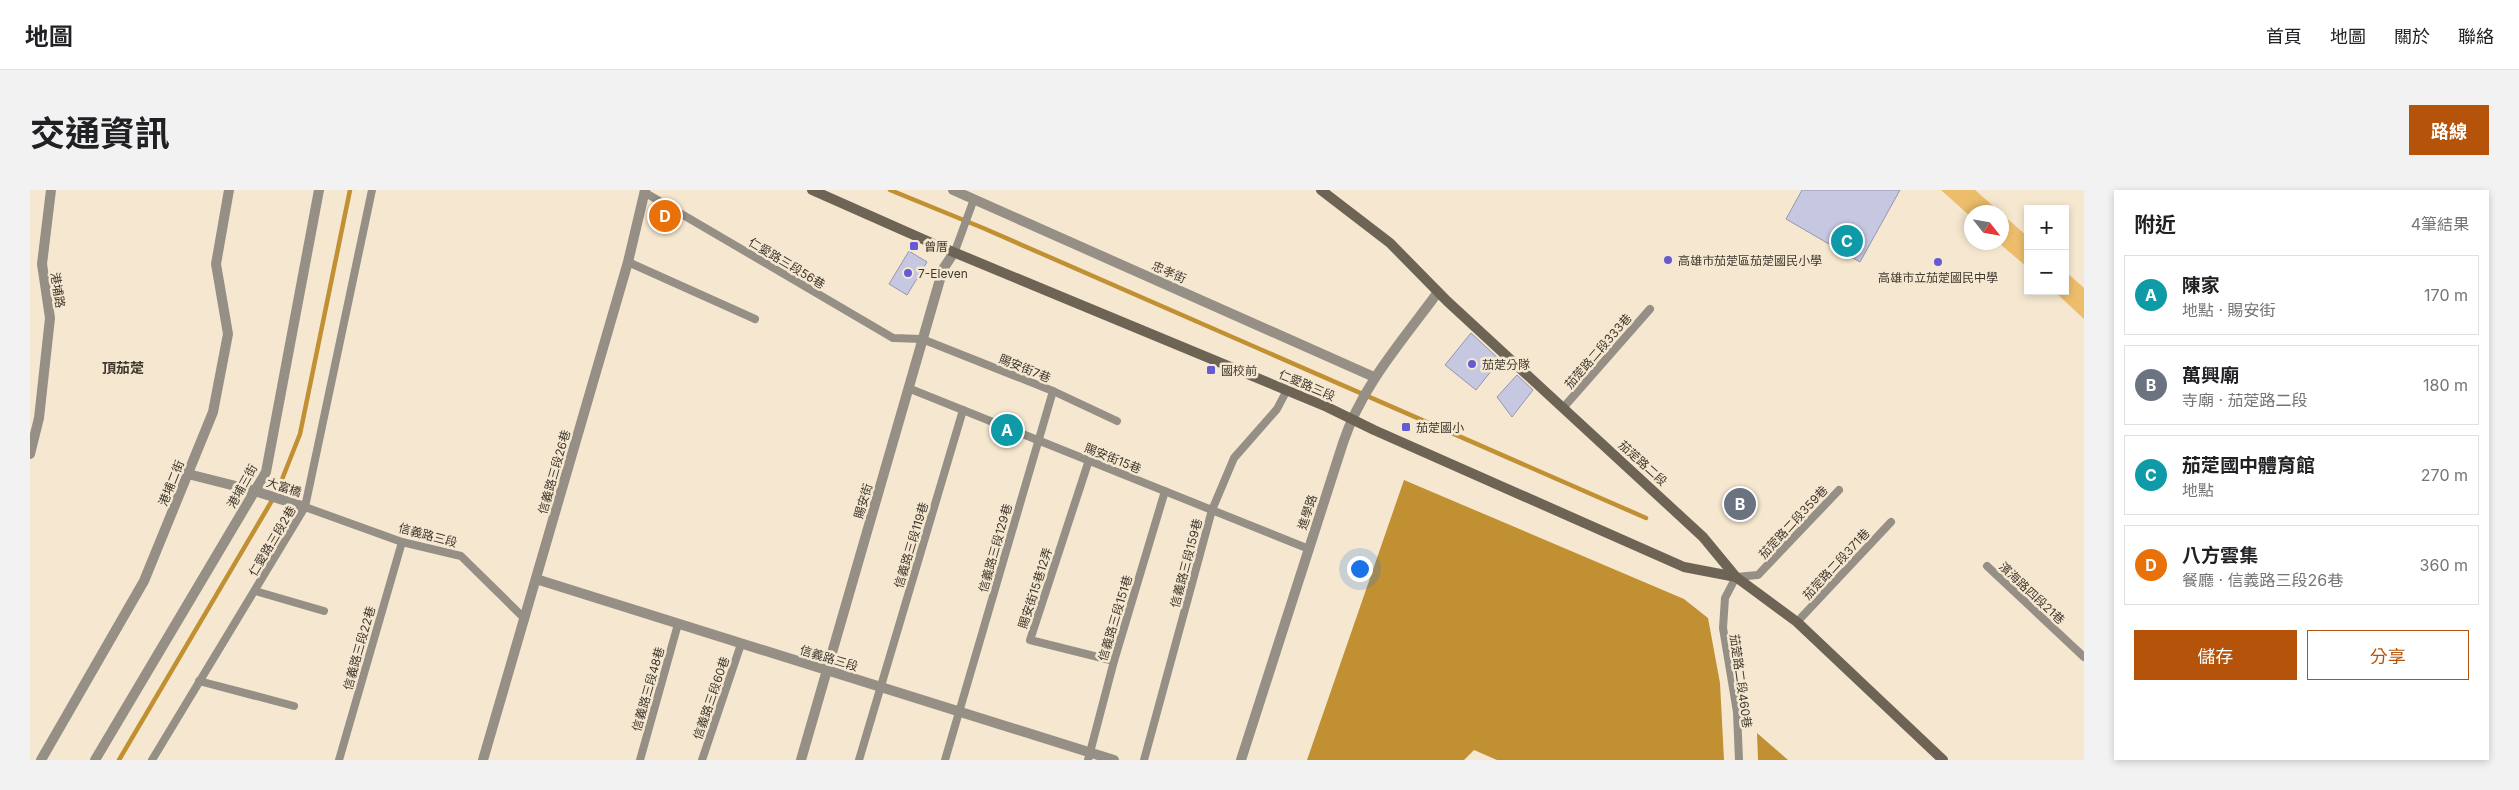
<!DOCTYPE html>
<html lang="zh-TW">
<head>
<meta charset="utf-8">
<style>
  body { margin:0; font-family:Inter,"Noto Sans TC",sans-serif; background:#f2f2f2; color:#202124 }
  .controls { position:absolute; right:15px; top:15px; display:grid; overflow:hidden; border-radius:0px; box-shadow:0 2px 8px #0003 }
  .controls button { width:45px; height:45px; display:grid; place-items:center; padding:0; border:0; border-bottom:1px solid #e0e0e0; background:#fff; color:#202124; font:25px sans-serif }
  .compass { position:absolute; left:1934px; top:15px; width:45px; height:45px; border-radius:50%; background:#fff; box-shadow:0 2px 8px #0003; rotate:121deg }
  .you { position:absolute; left:1329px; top:378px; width:18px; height:18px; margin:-12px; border:4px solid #fff; border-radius:50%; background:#1a73e8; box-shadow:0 0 0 8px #1a73e833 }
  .badge { display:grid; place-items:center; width:32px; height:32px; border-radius:50%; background:#b45309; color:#fff; font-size:16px; font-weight:700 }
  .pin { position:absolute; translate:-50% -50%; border:2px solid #fff; box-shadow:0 1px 5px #0006 }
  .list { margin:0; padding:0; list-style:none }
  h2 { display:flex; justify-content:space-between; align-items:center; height:65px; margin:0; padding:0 20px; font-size:21px }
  h2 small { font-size:16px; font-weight:400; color:#757577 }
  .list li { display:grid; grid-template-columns:32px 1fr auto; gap:15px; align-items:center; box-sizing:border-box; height:80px; margin:0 10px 10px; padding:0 10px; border:1px solid #e0e0e0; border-radius:0px }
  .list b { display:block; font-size:19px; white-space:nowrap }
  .list p { margin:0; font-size:16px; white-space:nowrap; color:#757577 }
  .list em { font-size:16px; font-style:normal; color:#757577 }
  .actions { display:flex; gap:10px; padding:15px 20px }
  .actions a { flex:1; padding:11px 0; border:1px solid #b45309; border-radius:0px; text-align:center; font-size:18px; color:#b45309 }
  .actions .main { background:#b45309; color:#fff }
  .map { position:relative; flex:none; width:2054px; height:570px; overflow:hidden; border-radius:0px }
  header { display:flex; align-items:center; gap:30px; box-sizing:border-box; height:70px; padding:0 25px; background:#fff; border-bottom:1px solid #e0e0e0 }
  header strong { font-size:24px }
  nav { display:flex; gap:28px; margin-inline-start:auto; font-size:18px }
  .intro { display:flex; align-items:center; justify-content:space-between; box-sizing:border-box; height:120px; padding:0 30px }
  h1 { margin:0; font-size:35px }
  .button { padding:12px 22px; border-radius:0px; background:#b45309; color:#fff; font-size:18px; font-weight:700 }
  main { display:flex; gap:30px; padding:0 30px }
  aside { flex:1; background:#fff; border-radius:0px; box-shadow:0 2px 8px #0003 }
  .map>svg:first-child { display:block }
  .green { fill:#ecbd6b }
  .water { fill:#c09033 }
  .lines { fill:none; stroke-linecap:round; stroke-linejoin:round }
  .stream { stroke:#c09033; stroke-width:4.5 }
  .building { fill:#c6c7e1; stroke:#9596ae }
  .lane { stroke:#958f85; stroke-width:8 }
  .street { stroke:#958f85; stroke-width:10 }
  .secondary { stroke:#6d6456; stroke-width:10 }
  .poi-dot { fill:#655ad3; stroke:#f6e8d0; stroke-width:2 }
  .labels { text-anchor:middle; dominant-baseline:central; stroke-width:5; stroke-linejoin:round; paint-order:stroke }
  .poi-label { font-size:12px; fill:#3e382f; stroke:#f6e8d0; text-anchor:start }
  .street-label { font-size:12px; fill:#3e382f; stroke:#f6e8d0 }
  .neighbourhood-label { font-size:14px; font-weight:bold; fill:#3e382f; stroke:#f6e8d0 }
</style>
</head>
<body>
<header>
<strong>地圖</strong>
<nav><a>首頁</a><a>地圖</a><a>關於</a><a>聯絡</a></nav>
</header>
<div class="intro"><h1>交通資訊</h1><a class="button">路線</a></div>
<main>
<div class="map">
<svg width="2054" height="570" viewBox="0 0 2054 570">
  <rect width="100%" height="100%" fill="#f6e8d0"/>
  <g class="green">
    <polygon points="1911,0 1945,0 1970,22 1942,22 1941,27"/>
    <polygon points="1972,24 1998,47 1998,78 1969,53 1972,52"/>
    <polygon points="2035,81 2054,98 2054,129 2024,101 2035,101"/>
  </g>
  <g class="water">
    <polygon points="1374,290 1654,409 1678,428 1690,493 1694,570 1467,570 1444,560 1434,570 1277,570"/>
    <polygon points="1727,543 1758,570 1728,570"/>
  </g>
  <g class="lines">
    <g class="stream">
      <polyline points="860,0 953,38 1616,328"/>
      <polyline points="89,570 247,302 270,244 320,0"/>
    </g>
  </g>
  <g class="building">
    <polygon points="1772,0 1870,0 1830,72 1756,29"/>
    <polygon points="631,18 641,24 638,33 628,30"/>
    <polygon points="879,61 897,72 877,105 859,94"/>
    <polygon points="1441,143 1470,170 1446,200 1415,175"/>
    <polygon points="1487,185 1503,200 1482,227 1467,207"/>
  </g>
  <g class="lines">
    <g class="lane">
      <polyline points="614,2 863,148 892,149 1023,201 1087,231"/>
      <polyline points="925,61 944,9"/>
      <polyline points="598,72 725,129"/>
      <polyline points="878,198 1279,359"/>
      <polyline points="1533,218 1620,119"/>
      <polyline points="1059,270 1000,450 1084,471"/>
      <polyline points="275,317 372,352 431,366 495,429"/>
      <polyline points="1957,376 2054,467"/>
      <polyline points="225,401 294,421"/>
      <polyline points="1767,432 1861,332"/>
      <polyline points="169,491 264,516"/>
      <polyline points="122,570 275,317 342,0"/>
      <polyline points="309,570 372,352"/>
      <polyline points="610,570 648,434"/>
      <polyline points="672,570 711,454"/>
      <polyline points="829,570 933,220"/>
      <polyline points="915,570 1023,201"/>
      <polyline points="1058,570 1084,471 1135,301"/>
      <polyline points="1114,570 1182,320 1204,268 1247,219 1257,200"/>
      <polyline points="1709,570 1707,522 1693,438 1695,408 1706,387 1728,385 1809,300"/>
    </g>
    <g class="street">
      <polyline points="923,0 1344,187"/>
      <polyline points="0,264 9,228 20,128 12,74 21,0"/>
      <polyline points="158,284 225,301 275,317"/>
      <polyline points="506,389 1084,570"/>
      <polyline points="11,570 114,391 183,222 198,144 186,74 199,0"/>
      <polyline points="65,570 236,282 289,0"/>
      <polyline points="453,570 598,72 615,0"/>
      <polyline points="771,570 913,79 925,61"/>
      <path d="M 1211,570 L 1313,253 C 1332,195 1373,150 1408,102"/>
    </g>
    <g class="secondary">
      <polyline points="782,0 904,54 1297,217 1344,240 1654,377 1706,387"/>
      <polyline points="1291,0 1360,53 1417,111 1673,347 1706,387 1767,432 1913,570"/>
    </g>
  </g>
  <g class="poi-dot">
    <rect x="879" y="51" width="10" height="10" rx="2.5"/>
    <circle cx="1638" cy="70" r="5"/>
    <circle cx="1908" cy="72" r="5"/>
    <circle cx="878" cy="83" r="5"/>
    <circle cx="1442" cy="174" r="5"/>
    <rect x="1176" y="175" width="10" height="10" rx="2.5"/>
    <rect x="1371" y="232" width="10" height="10" rx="2.5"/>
  </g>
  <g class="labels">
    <g class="poi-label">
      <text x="894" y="56">曾厝</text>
      <text x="1648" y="70">高雄市茄萣區茄萣國民小學</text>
      <text x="888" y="83">7-Eleven</text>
      <text x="1908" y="87" text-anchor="middle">高雄市立茄萣國民中學</text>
      <text x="1452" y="174">茄萣分隊</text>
      <text x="1191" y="180">國校前</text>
      <text x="1386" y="237">茄萣國小</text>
    </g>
    <g class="street-label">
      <text transform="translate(757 73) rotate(31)">仁愛路三段56巷</text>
      <text transform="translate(1139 82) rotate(24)">忠孝街</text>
      <text transform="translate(28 100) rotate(81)">港埔路</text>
      <text transform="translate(1568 161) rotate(-49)">茄萣路二段333巷</text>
      <text transform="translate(995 178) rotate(22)">賜安街7巷</text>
      <text transform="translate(1277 195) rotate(23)">仁愛路三段</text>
      <text transform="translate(1083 268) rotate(22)">賜安街15巷</text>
      <text transform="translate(1613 273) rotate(42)">茄萣路二段</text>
      <text transform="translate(524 282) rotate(-74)">信義路三段26巷</text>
      <text transform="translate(141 293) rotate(-68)">港埔二街</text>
      <text transform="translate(212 296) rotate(-61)">港埔三街</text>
      <text transform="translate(254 297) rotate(18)">大富橋</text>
      <text transform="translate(833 311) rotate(-74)">賜安街</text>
      <text transform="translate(1277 322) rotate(-72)">進學路</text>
      <text transform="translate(1763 332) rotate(-47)">茄萣路二段359巷</text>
      <text transform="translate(398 345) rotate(15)">信義路三段</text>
      <text transform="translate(242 351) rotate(-59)">仁愛路三段2巷</text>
      <text transform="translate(881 355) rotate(-73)">信義路三段119巷</text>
      <text transform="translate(965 358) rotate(-74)">信義路三段129巷</text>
      <text transform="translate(1156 373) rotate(-75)">信義路三段159巷</text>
      <text transform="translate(1806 374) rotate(-47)">茄萣路二段371巷</text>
      <text transform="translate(1005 398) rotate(-72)">賜安街15巷12弄</text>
      <text transform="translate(2002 403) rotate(43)">濱海路四段21巷</text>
      <text transform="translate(1085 428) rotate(-73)">信義路三段151巷</text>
      <text transform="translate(329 458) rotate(-74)">信義路三段22巷</text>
      <text transform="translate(799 468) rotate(17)">信義路三段</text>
      <text transform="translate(1711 491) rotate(82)">茄萣路二段460巷</text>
      <text transform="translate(618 499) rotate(-74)">信義路三段48巷</text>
      <text transform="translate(681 508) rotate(-71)">信義路三段60巷</text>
    </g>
    <g class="neighbourhood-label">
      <text x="93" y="177">頂茄萣</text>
    </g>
  </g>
</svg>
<div class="controls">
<button>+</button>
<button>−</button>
</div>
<svg class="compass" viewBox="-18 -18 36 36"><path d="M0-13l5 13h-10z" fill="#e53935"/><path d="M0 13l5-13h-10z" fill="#757577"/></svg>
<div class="you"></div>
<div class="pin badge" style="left:977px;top:240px;background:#0f9aa8">A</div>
<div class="pin badge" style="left:1710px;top:314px;background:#6b7280">B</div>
<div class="pin badge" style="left:1817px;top:51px;background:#0f9aa8">C</div>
<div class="pin badge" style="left:635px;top:26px;background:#e8710a">D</div>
</div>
<aside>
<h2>附近<small>4筆結果</small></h2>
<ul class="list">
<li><span class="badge" style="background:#0f9aa8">A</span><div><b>陳家</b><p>地點 · 賜安街</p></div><em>170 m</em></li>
<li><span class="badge" style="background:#6b7280">B</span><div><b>萬興廟</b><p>寺廟 · 茄萣路二段</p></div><em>180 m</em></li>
<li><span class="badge" style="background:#0f9aa8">C</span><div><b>茄萣國中體育館</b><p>地點</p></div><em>270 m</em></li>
<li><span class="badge" style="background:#e8710a">D</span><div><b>八方雲集</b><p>餐廳 · 信義路三段26巷</p></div><em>360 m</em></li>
</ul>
<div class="actions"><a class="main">儲存</a><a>分享</a></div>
</aside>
</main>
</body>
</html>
